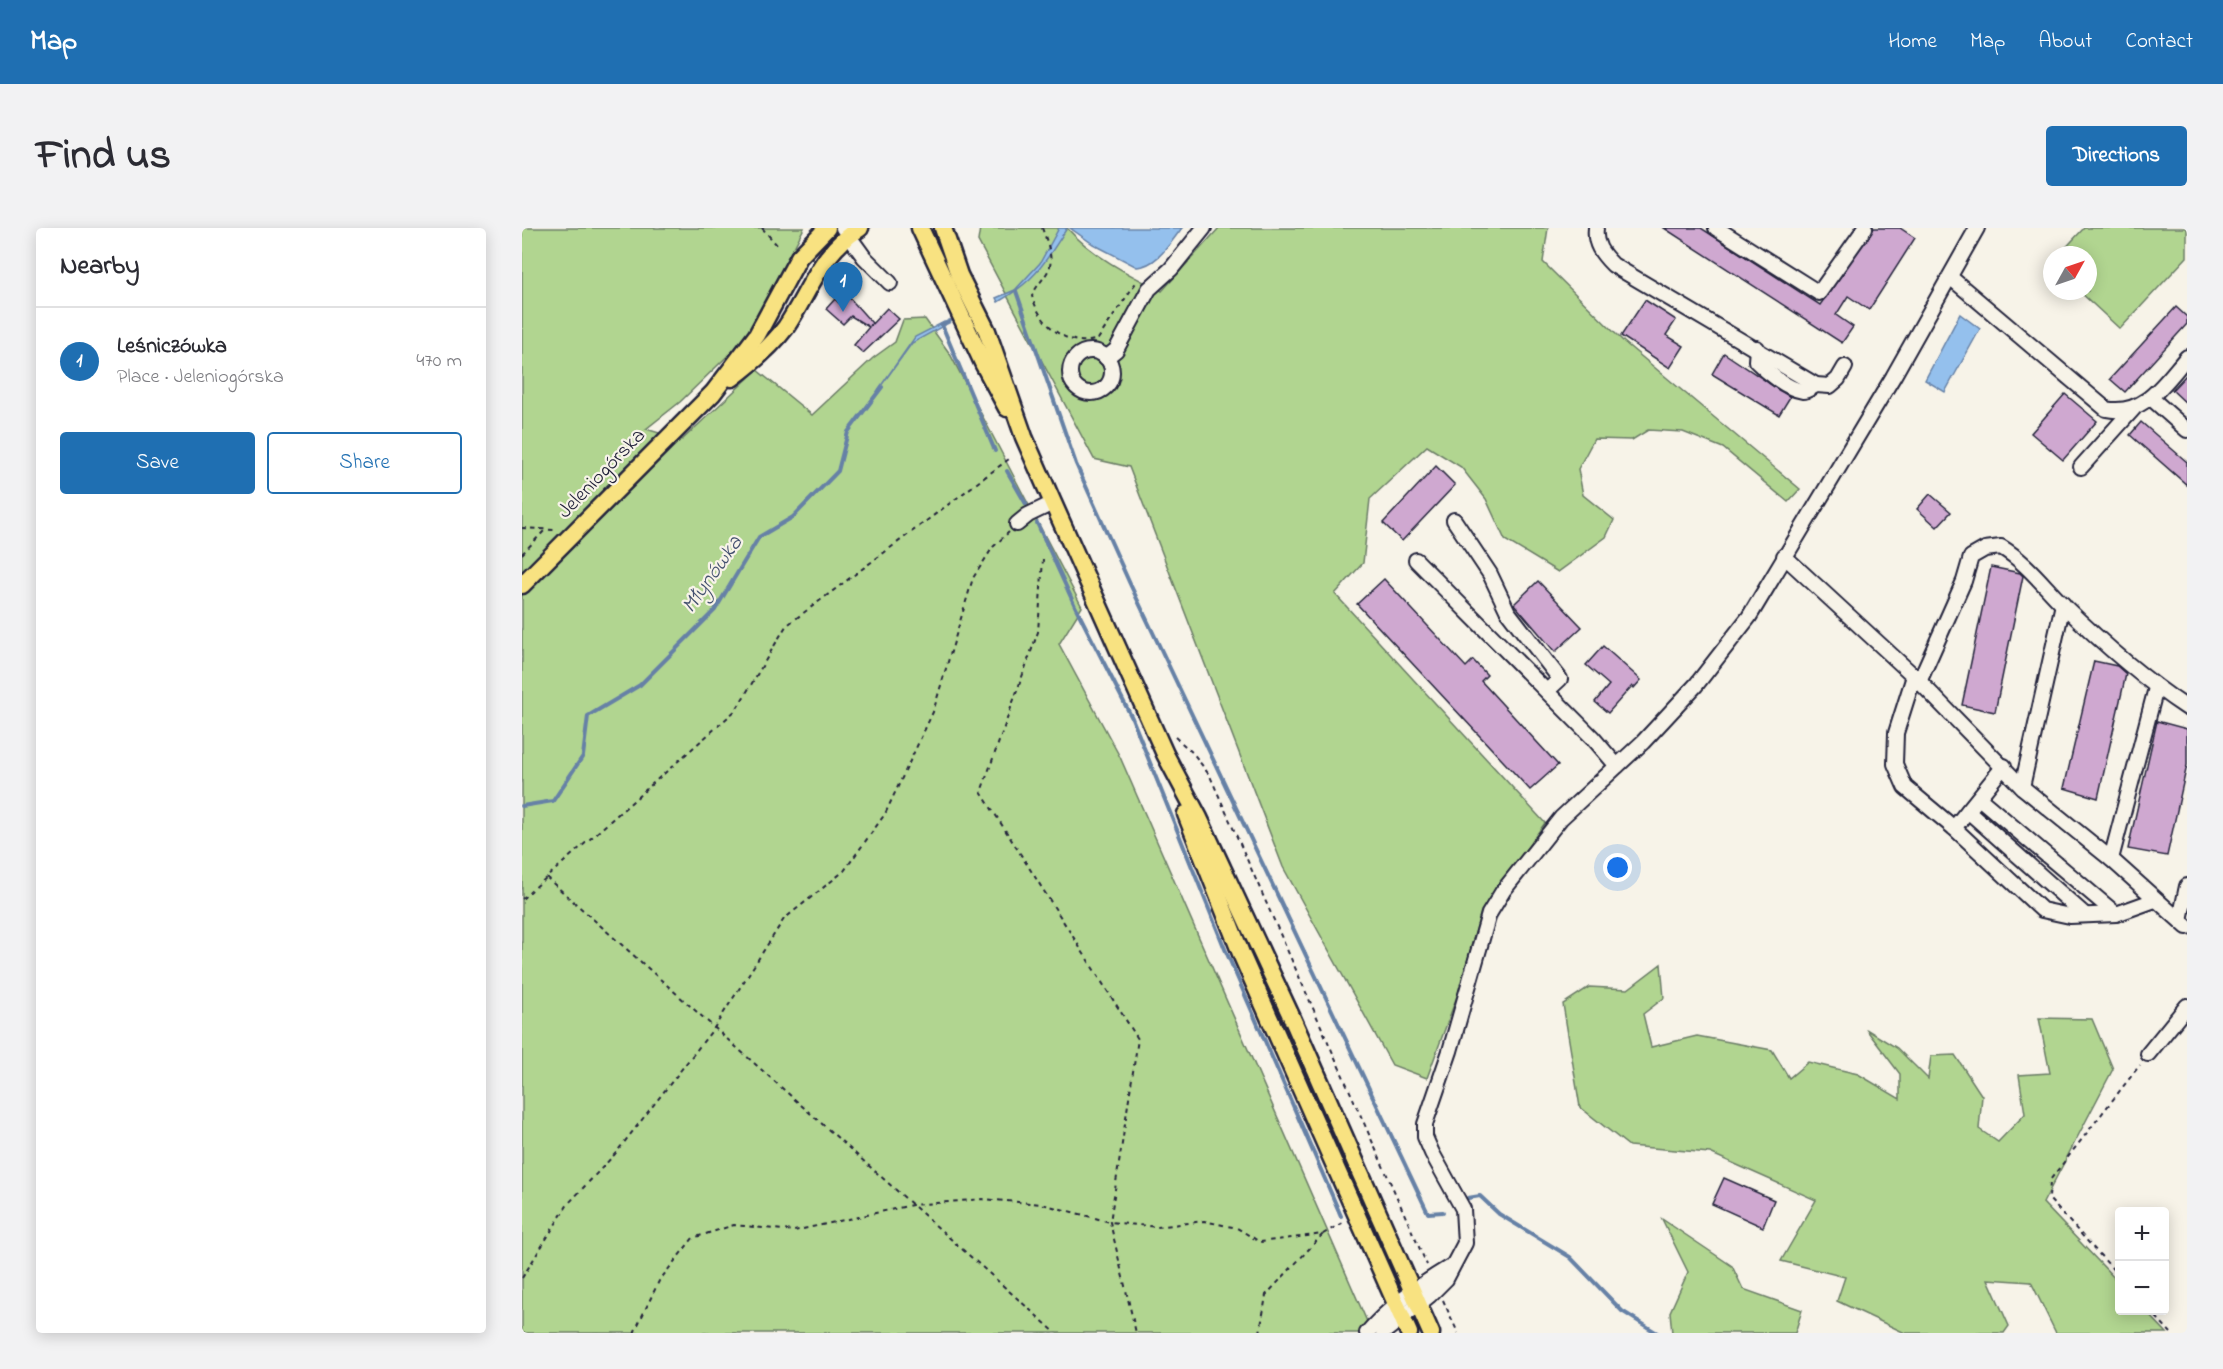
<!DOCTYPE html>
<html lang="en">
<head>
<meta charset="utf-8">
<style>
  body { margin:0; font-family:"Indie Flower",sans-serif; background:#f2f2f3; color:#2b2b33 }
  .controls { position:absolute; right:18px; bottom:18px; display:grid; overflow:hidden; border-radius:6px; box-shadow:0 3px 15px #0003 }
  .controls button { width:54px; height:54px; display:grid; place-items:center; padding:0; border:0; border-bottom:2px solid #e1e1e2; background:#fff; color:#2b2b33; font:30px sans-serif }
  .compass { position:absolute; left:1521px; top:18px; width:54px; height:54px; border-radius:50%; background:#fff; box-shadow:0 3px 15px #0003; rotate:50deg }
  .you { position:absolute; left:1096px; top:640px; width:21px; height:21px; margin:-15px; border:4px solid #fff; border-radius:50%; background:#1a73e8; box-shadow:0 0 0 9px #1a73e833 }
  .badge { display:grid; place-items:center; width:39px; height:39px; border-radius:50%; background:#1f6fb2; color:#fff; font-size:20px; font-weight:700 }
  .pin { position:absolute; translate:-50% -50px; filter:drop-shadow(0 2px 3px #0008) }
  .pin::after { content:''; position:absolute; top:32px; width:21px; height:18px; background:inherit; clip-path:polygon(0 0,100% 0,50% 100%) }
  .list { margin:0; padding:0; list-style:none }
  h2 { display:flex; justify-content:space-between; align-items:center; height:78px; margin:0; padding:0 24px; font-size:26px }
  h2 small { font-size:20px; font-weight:400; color:#7c7c81 }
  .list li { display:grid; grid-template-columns:39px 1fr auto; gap:18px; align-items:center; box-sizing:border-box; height:108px; padding:0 24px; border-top:2px solid #e1e1e2 }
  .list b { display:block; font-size:22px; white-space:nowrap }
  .list p { margin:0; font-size:20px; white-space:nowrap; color:#7c7c81 }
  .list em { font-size:20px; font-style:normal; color:#7c7c81 }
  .actions { display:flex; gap:12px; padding:18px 24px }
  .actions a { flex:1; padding:14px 0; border:2px solid #1f6fb2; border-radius:6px; text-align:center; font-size:21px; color:#1f6fb2 }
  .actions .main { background:#1f6fb2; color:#fff }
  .map { position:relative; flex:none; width:1665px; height:1105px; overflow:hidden; border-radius:6px }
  header { display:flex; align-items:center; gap:36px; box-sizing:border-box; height:84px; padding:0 30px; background:#1f6fb2; color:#fff }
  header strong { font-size:28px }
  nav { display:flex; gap:33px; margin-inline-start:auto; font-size:21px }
  .intro { display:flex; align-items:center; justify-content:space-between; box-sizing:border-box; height:144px; padding:0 36px }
  h1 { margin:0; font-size:42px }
  .button { padding:15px 27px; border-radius:6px; background:#1f6fb2; color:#fff; font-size:21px; font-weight:700 }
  main { display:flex; gap:36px; padding:0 36px }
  aside { flex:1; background:#fff; border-radius:6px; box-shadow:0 3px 15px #0003 }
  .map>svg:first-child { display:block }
  .green { fill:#b1d590; stroke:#6a7c66; stroke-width:1.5 }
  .water { fill:#94c0ed; stroke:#6681a6; stroke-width:1.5 }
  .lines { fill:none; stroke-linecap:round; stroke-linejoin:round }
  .stream { stroke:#6681a6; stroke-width:4 }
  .building { fill:#cfa8d0; stroke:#22223b; stroke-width:1.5 }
  .minor-casing { stroke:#22223b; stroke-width:18 }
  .major-casing { stroke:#22223b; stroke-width:21 }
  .path { stroke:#22223b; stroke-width:2; stroke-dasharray:4.5 4.5; stroke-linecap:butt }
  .minor { stroke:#f7f3e8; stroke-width:14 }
  .major { stroke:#f8e281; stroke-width:16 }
  .labels { text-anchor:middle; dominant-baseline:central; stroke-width:4.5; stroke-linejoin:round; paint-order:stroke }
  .street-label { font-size:21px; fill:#22223b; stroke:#f7f3e8 }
  .water-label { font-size:22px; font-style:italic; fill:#445170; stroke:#f7f3e8 }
</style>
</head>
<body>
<header>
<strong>Map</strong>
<nav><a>Home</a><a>Map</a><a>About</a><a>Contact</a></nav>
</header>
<div class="intro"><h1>Find us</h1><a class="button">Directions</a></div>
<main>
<aside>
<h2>Nearby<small></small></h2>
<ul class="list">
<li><span class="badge">1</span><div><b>Leśniczówka</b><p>Place · Jeleniogórska</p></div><em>470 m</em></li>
</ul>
<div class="actions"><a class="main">Save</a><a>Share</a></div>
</aside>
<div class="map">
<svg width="1665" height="1105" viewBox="0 0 1665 1105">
  <rect width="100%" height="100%" fill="#f7f3e8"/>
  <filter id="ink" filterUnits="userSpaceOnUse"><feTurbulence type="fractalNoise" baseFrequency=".0167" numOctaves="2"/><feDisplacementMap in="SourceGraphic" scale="12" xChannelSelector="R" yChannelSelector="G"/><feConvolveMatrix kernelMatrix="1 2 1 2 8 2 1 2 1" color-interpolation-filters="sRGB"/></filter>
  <g filter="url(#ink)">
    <g class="green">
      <polygon points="0,0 282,0 226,108 158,174 124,201 160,212 235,142 290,187 351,130 373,114 381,92 403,91 428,126 560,379 537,416 598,529 850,1105 0,1105"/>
      <path d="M 458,0 L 545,0 C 569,27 607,47 640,63 L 697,0 L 1026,0 L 1021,34 L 1102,114 L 1278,261 L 1266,274 L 1201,220 L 1161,204 L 1126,202 L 1110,212 L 1072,211 L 1056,241 L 1061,267 L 1092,292 L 1084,309 L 1036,344 L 983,312 L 964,271 L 939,239 L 905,218 L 848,271 L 841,335 L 813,366 L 1023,595 L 959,683 L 938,760 L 905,850 L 870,837 L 761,639 L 607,239 L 572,231 L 456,13 Z"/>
      <polygon points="1562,0 1665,0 1665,29 1598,101 1557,63 1566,63 1566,27 1537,27"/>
      <polygon points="1139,736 1142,770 1121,786 1129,819 1175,808 1250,822 1267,850 1286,834 1336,846 1378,871 1378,846 1344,801 1375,820 1406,851 1409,828 1433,827 1460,868 1457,901 1476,914 1503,886 1497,847 1528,845 1517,790 1570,791 1591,841 1521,975 1597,1055 1598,1082 1624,1083 1645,1105 1534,1105 1509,1054 1466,1051 1487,1098 1482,1105 1383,1105 1315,1073 1323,1049 1259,1033 1294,972 1188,925 1107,918 1058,879 1041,776 1067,759 1106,761"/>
      <polygon points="1140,991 1210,1038 1221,1061 1280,1082 1273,1105 1150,1105 1148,1084 1166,1044"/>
    </g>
    <g class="water">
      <path d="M 537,0 L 545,0 C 522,36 514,52 476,74 L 474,70 L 493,62 L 518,35 Z"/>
      <path d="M 548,0 L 660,0 C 648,15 635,38 615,39 L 571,16 Z"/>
      <polygon points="1438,86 1458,101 1423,164 1403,152"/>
      <polygon points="422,94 423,97 390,115 356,162 393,109"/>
    </g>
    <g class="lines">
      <g class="stream">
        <polyline points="494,63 554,236 608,356 906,985 921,984"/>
        <polyline points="420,97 428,93"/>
        <polyline points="420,97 473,223"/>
        <polyline points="485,243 504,276"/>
        <polyline points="515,295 553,378 610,490 703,721 819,988"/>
        <polyline points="0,578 31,573 61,528 66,488 118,457 193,382 237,309 271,289 316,243 326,204 360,159"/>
        <polyline points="946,970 958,968 977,986 1048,1029 1100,1083 1135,1105"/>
      </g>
    </g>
    <g class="building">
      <polygon points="1142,0 1179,0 1298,77 1352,0 1378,0 1393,10 1347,82 1326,68 1314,87 1331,99 1320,115"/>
      <polygon points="325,67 350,95 348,98 365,80 377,91 341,125 332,117 347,99 329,88 321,96 304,81 313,71 317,75"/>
      <polygon points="1123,72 1154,92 1144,107 1162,118 1148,140 1099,108"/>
      <polygon points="1654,79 1665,89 1665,96 1603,164 1588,151"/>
      <polygon points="1202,125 1268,169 1257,187 1190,146"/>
      <polygon points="1665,146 1665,176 1650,162"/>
      <polygon points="1543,166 1575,193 1541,232 1509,205"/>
      <polygon points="1619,194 1665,234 1665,257 1608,207"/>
      <polygon points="914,238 933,257 880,313 861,295"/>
      <polygon points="1408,266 1429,284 1415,299 1395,281"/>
      <polygon points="1469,339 1498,345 1501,348 1473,484 1440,477"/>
      <polygon points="862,351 944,439 951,432 965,447 959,453 1036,537 1008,562 835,376"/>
      <polygon points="1016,353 1060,399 1033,424 992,376"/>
      <polygon points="1081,418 1119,452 1112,460 1110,458 1086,485 1073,474 1087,457 1064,437"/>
      <polygon points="1572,433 1595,438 1604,446 1576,570 1542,560"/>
      <polygon points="1635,493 1665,501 1665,537 1645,628 1606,621"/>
      <polygon points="1202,950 1252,972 1241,999 1190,976"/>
    </g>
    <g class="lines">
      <defs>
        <g id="minor">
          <polyline points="321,0 342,29 368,55"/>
          <path d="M 1074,0 C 1072,16 1080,26 1091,37 L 1294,157 L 1308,158 L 1316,151 L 1323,139"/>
          <polyline points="1194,0 1297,65 1343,0"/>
          <path d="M 1428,49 L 1584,181 C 1622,189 1643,154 1665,129"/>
          <path d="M 1235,120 L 1234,133 C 1245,144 1265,161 1281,163 C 1286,163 1290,159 1294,157"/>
          <circle cx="569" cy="144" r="21"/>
          <polyline points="584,130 594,122 627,61 649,41 682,0"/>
          <polyline points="1629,170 1665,202"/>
          <polyline points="1559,239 1612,180"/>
          <polyline points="932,292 968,346 986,384 1038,451 1025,463"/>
          <polyline points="495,296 506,287 531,275"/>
          <polyline points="1262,328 1392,448 1500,559 1589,631 1665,699"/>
          <polyline points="894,332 1071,510 1095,538"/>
          <polyline points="1392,448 1374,505 1373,536 1383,559 1432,600 1520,682 1548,688 1594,686 1633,672"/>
          <path d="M 1397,454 L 1442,353 L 1449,329 L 1463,321 L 1479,319 C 1504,334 1520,356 1540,376 C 1578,413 1621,451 1665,480"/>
          <polyline points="1500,559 1541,376"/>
          <polyline points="1457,570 1594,686"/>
          <polyline points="1446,583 1563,687"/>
          <polyline points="1432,600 1482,538"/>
          <polyline points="1589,631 1634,460"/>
          <polyline points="1658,692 1665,658"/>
          <polyline points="1626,826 1665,778"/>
          <path d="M 845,1105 C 868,1078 898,1057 928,1039"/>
          <polyline points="861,1105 908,1067 924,1051 943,1015 941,981 910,925 903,909 903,896 928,823 967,686 981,663 1039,590 1121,514 1174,457 1227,389 1371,149 1455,0"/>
        </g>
        <g id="major">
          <polyline points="398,0 462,137 485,180"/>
          <polyline points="421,0 437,47 465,103 502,209 531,275 643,526 677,590 770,790 909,1105"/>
          <path d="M 210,150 C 230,135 249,119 264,99 C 288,63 299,23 338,0"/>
          <polyline points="0,357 191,165 235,107 277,29 305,0"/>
          <polyline points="664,586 720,728 887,1105"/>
        </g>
      </defs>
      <use href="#minor" class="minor-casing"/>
      <use href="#major" class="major-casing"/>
      <g class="path">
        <polyline points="240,0 255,17"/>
        <path d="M 520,0 C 524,11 533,32 526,43 C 521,52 514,58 510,68 C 518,97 546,121 576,111 L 615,53"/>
        <polyline points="0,300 33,302"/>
        <polyline points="0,326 24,301"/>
        <polyline points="521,331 516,404 459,564 616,811 588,994 614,1105"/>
        <polyline points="653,509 671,525 688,548 905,1037"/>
        <polyline points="24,649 534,1105"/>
        <polyline points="0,671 214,482 264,398 487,231"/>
        <polyline points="1598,1049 1527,971 1528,952 1618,837"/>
        <polyline points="0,1050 46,976 93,926 192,800 262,691 322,643 363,586 411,484 451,350 471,319 487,304"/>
        <polyline points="921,1072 936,1105"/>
        <polyline points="1628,1082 1649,1105"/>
        <polyline points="112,1105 137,1053 171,1010 212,997 272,1003 390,977 461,971 520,976 588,994 635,999 682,993 715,1000 738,1014 801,1006 822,994"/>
        <polyline points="738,1105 744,1067 801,1006"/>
      </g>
      <use href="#minor" class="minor"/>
      <use href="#major" class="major"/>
    </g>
  </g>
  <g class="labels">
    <g class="street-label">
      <text transform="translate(80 246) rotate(-46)">Jeleniogórska</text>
    </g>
    <g class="water-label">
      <text transform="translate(191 347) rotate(-55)">Młynówka</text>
    </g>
  </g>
</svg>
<div class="controls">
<button>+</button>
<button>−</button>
</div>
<svg class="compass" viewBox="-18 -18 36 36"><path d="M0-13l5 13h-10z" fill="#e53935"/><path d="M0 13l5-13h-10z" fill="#7c7c81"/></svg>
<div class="you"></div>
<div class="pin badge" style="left:321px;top:84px">1</div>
</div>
</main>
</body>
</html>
